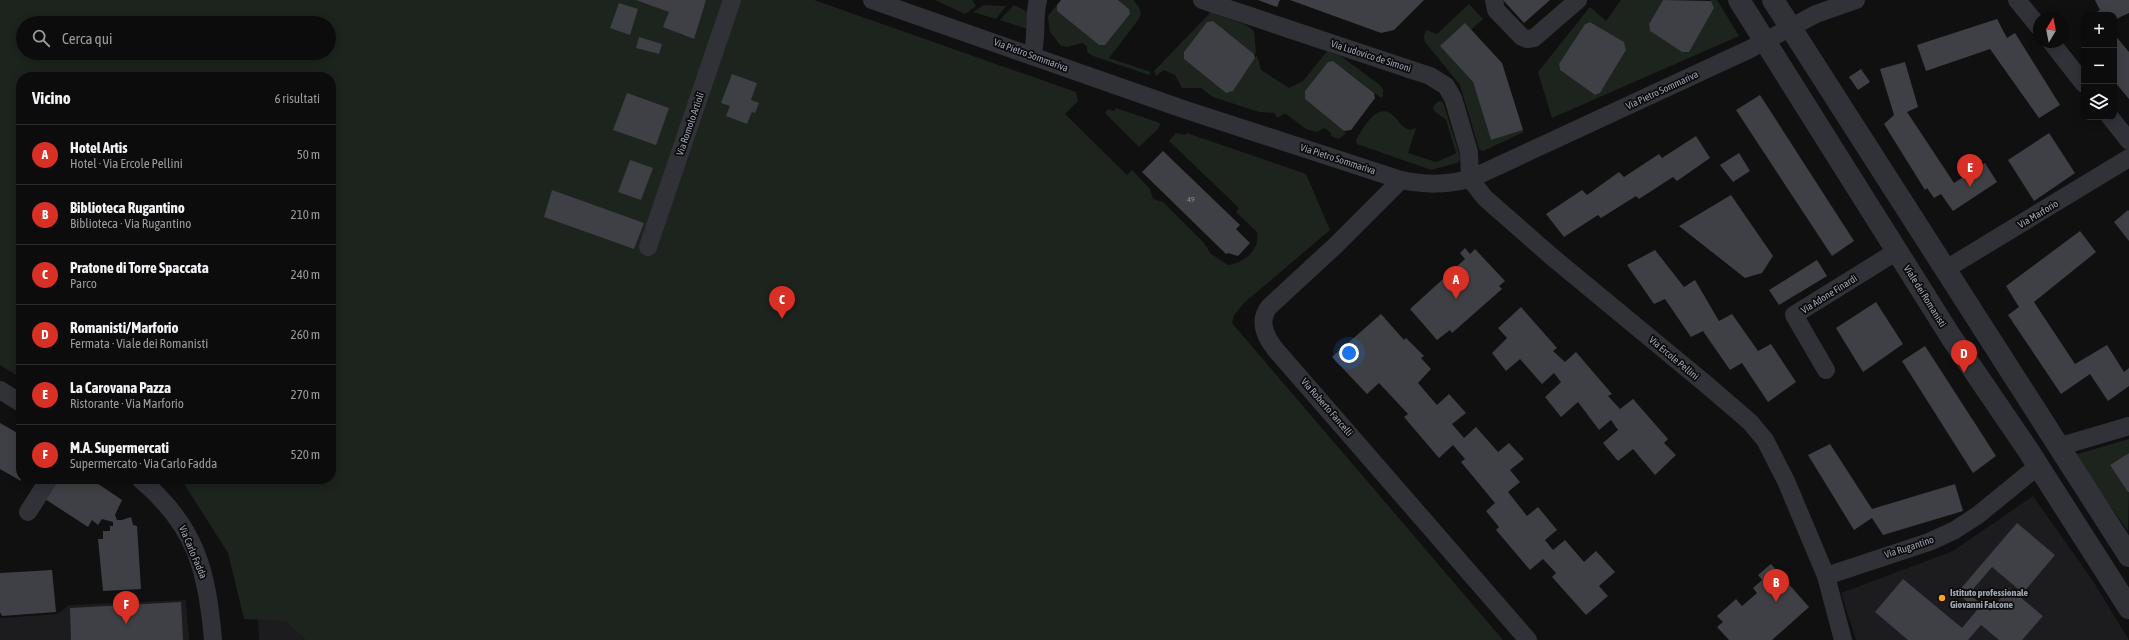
<!DOCTYPE html>
<html lang="it">
<head>
<meta charset="utf-8">
<style>
  body { margin:0; font-family:"Asap Condensed",sans-serif; background:#151516; color:#f1f3f6 }
  .controls { position:absolute; right:12px; top:12px; display:grid; overflow:hidden; border-radius:8px; box-shadow:0 2px 10px #0003 }
  .controls button { width:36px; height:36px; display:grid; place-items:center; padding:0; border:0; border-bottom:1px solid #2c2c2e; background:#0c0c0d; color:#f1f3f6; font:20px sans-serif }
  .compass { position:absolute; left:2033px; top:12px; width:36px; height:36px; border-radius:50%; background:#0c0c0d; box-shadow:0 2px 10px #0003; rotate:10deg }
  .you { position:absolute; left:1349px; top:353px; width:14px; height:14px; margin:-10px; border:3px solid #fff; border-radius:50%; background:#1a73e8; box-shadow:0 0 0 6px #1a73e833 }
  .badge { display:grid; place-items:center; width:26px; height:26px; border-radius:50%; background:#d93025; color:#fff; font-size:13px; font-weight:700 }
  .pin { position:absolute; translate:-50% -33px; filter:drop-shadow(0 1px 2px #0008) }
  .pin::after { content:''; position:absolute; top:21px; width:14px; height:12px; background:inherit; clip-path:polygon(0 0,100% 0,50% 100%) }
  .list { margin:0; padding:0; list-style:none }
  h2 { display:flex; justify-content:space-between; align-items:center; height:52px; margin:0; padding:0 16px; font-size:17px }
  h2 small { font-size:13px; font-weight:400; color:#9a9b9d }
  .list li { display:grid; grid-template-columns:26px 1fr auto; gap:12px; align-items:center; box-sizing:border-box; height:60px; padding:0 16px; border-top:1px solid #2c2c2e }
  .list b { display:block; font-size:15px; white-space:nowrap }
  .list p { margin:0; font-size:13px; white-space:nowrap; color:#9a9b9d }
  .list em { font-size:13px; font-style:normal; color:#9a9b9d }
  .icon { flex:none; width:22px; height:22px; fill:none; stroke:currentColor; stroke-width:2; stroke-linecap:round; stroke-linejoin:round }
  .map { position:relative; flex:none; width:2129px; height:640px; overflow:hidden }
  .search { position:absolute; background:#0c0c0d; box-shadow:0 2px 10px #0003; left:16px; top:16px; width:320px; height:44px; display:flex; align-items:center; gap:10px; box-sizing:border-box; padding:0 14px; border-radius:22px; color:#9a9b9d; font-size:15px }
  .panel { position:absolute; background:#0c0c0d; box-shadow:0 2px 10px #0003; left:16px; top:72px; width:320px; height:412px; border-radius:16px }
  .map>svg:first-child { display:block }
  .built { fill:#1c1c1e }
  .green { fill:#1c241d; fill-rule:evenodd }
  .building { fill:#3e4045 }
  .lines { fill:none; stroke-linecap:round; stroke-linejoin:round }
  .minor { stroke:#313237; stroke-width:18 }
  .tertiary { stroke:#313237; stroke-width:22 }
  .poi-dot { fill:#fca11d; stroke:#0b0b0c; stroke-width:1.5 }
  .labels { text-anchor:middle; dominant-baseline:central; stroke-width:3.5; stroke-linejoin:round; paint-order:stroke }
  .number-label { font-size:8px; fill:#888d98 }
  .street-label { font-size:10px; fill:#a0a7b3; stroke:#0b0b0c }
  .poi-label { font-size:10px; font-weight:bold; fill:#a0a7b3; stroke:#0b0b0c; text-anchor:start }
</style>
</head>
<body>
<div class="map">
<svg width="2129" height="640" viewBox="0 0 2129 640">
  <rect width="100%" height="100%" fill="#101011"/>
  <g class="built">
    <polygon points="2033,496 2093,581 2129,640 1856,640 1841,593 1953,551"/>
    <polygon points="186,600 189,640 0,640 0,618 58,614 69,605"/>
    <polygon points="258,619 285,621 306,640 259,640"/>
  </g>
  <g class="green">
    <path d="M 0,0 L 814,0 L 1076,92 L 1078,101 L 1065,114 L 1127,175 L 1132,170 L 1150,189 L 1153,199 L 1163,202 L 1204,243 L 1211,254 L 1228,265 C 1243,263 1261,250 1257,232 L 1236,212 L 1239,208 L 1169,141 L 1176,133 L 1185,135 L 1187,133 L 1306,174 L 1330,230 L 1244,303 L 1234,315 L 1232,323 L 1503,640 L 306,640 L 285,621 L 244,619 L 228,553 L 181,479 L 331,479 L 331,77 L 21,77 L 21,378 L 0,365 ZM 23,23 L 329,23 L 329,53 L 23,53 Z"/>
    <polygon points="935,0 972,0 976,6 965,14"/>
    <polygon points="1061,0 1057,5 1057,11 1099,45 1105,45 1130,14 1129,9 1118,0 1133,0 1139,7 1141,14 1138,20 1109,58 1151,72 1149,75 1093,56 1087,52 1087,46 1082,43 1067,47 1061,46 1050,32 1048,16"/>
    <path d="M 1621,0 L 1663,0 L 1649,24 L 1650,31 L 1682,52 L 1689,51 L 1714,8 L 1710,0 L 1717,0 L 1739,36 L 1552,118 L 1538,72 L 1590,7 L 1606,21 ZM 1590,22 L 1624,42 L 1626,50 L 1600,93 L 1595,95 L 1560,70 L 1559,65 L 1585,24 Z"/>
    <polygon points="1469,4 1483,19 1471,30 1440,46 1473,82 1491,140 1523,130 1524,132 1483,151 1479,149 1460,85 1425,42 1424,36 1426,30 1437,34"/>
    <polygon points="984,5 1006,6 996,19 973,12"/>
    <polygon points="1014,5 1028,12 1027,29 1000,20"/>
    <polygon points="1211,12 1246,25 1254,31 1256,53 1254,54 1213,21 1207,22 1184,52 1184,59 1226,93 1233,91 1257,55 1261,70 1289,88 1303,81 1327,51 1342,57 1380,85 1383,89 1383,96 1381,98 1333,61 1328,62 1305,91 1305,99 1344,131 1346,133 1339,139 1331,136 1331,133 1325,128 1316,132 1306,129 1286,114 1283,114 1278,118 1274,113 1259,112 1213,97 1201,88 1182,88 1175,75 1164,70 1156,76 1154,71"/>
    <path d="M 1439,101 L 1443,102 L 1460,156 L 1460,160 L 1457,163 L 1431,170 L 1357,144 L 1356,140 C 1363,128 1378,100 1394,116 C 1400,123 1401,127 1410,130 L 1416,128 L 1408,153 L 1436,162 L 1455,154 L 1456,153 L 1446,120 L 1433,110 L 1434,105 Z"/>
    <polygon points="1116,108 1160,123 1159,128 1139,147 1105,113 1108,109 1114,111"/>
    <polygon points="2129,439 2129,453 2110,465 2129,492 2128,531 2074,455"/>
  </g>
  <g class="building">
    <polygon points="636,0 706,0 694,39 663,27 669,12"/>
    <polygon points="1061,0 1118,0 1129,9 1130,14 1105,45 1099,45 1057,11 1057,5"/>
    <polygon points="1258,0 1280,0 1277,7"/>
    <polygon points="1290,0 1424,0 1394,30 1381,33"/>
    <polygon points="1503,0 1550,0 1524,23"/>
    <polygon points="1663,0 1711,1 1714,8 1689,52 1682,52 1650,31 1649,24"/>
    <polygon points="2095,0 2129,0 2129,13 2114,20 2114,15 2096,15 2097,12 2100,10"/>
    <polygon points="619,3 638,9 630,35 610,28"/>
    <polygon points="1997,19 2007,38 2015,33 2060,105 2039,118 1990,49 1926,71 1917,45"/>
    <polygon points="1213,21 1254,54 1255,58 1233,91 1226,93 1184,59 1184,52 1207,22"/>
    <polygon points="1590,22 1624,42 1626,50 1600,93 1595,95 1560,70 1559,64 1585,24"/>
    <polygon points="1465,23 1502,63 1523,130 1491,140 1473,82 1440,46"/>
    <polygon points="2114,34 2129,52 2129,99 2114,81"/>
    <polygon points="639,37 662,44 659,54 636,48"/>
    <polygon points="1333,61 1374,93 1375,98 1351,130 1344,131 1305,99 1305,91 1328,62"/>
    <polygon points="1905,62 1918,107 1907,112 1954,183 1985,163 1997,182 1953,211 1941,194 1934,198 1927,188 1925,190 1884,124 1894,115 1880,69"/>
    <polygon points="1861,69 1870,82 1858,90 1849,77"/>
    <polygon points="732,74 757,83 751,100 759,103 755,113 752,112 747,124 726,116 730,106 721,103"/>
    <polygon points="627,93 669,108 656,145 613,130"/>
    <polygon points="1760,95 1854,241 1832,256 1736,110"/>
    <polygon points="2049,133 2075,173 2034,201 2008,160"/>
    <polygon points="1696,136 1710,158 1677,181 1673,177 1639,199 1636,196 1601,218 1598,215 1564,237 1546,214 1582,190 1587,195 1619,172 1624,177 1659,154 1662,158"/>
    <polygon points="1163,151 1240,225 1236,229 1250,243 1238,256 1228,253 1226,254 1142,172"/>
    <polygon points="1739,153 1750,171 1733,182 1720,165"/>
    <polygon points="630,160 653,168 641,200 618,192"/>
    <polygon points="552,190 644,223 634,249 544,217"/>
    <polygon points="1731,195 1773,256 1762,273 1745,278 1679,226"/>
    <polygon points="2128,210 2129,211 2129,241 2114,222"/>
    <polygon points="2080,231 2096,252 2034,302 2075,364 2107,345 2124,372 2129,368 2129,386 2108,401 2090,374 2061,394 2008,315 2019,307 2006,286"/>
    <polygon points="1465,248 1470,254 1475,249 1505,281 1499,286 1502,289 1452,333 1450,330 1437,340 1410,309 1465,259 1460,253"/>
    <polygon points="1655,250 1684,287 1695,280 1719,321 1732,314 1758,351 1771,344 1796,382 1768,402 1742,363 1730,370 1703,331 1691,337 1665,299 1654,304 1627,265"/>
    <polygon points="1817,260 1827,276 1779,305 1769,290"/>
    <polygon points="1876,302 1903,344 1863,372 1836,328"/>
    <polygon points="1521,307 1557,348 1553,351 1565,362 1576,352 1612,394 1608,396 1620,409 1633,399 1668,439 1664,443 1676,455 1655,475 1633,449 1618,461 1603,443 1618,430 1611,420 1599,430 1578,402 1561,417 1545,397 1561,382 1554,373 1542,384 1520,359 1506,371 1492,353 1507,338 1498,328"/>
    <polygon points="1381,314 1404,340 1406,338 1424,356 1421,358 1431,369 1418,383 1437,405 1449,394 1466,413 1452,424 1464,438 1476,427 1498,452 1509,443 1524,459 1510,470 1520,482 1508,492 1527,516 1538,507 1557,530 1545,540 1553,550 1565,540 1584,562 1596,551 1615,572 1599,586 1608,596 1586,615 1552,577 1556,573 1543,559 1530,570 1496,530 1499,527 1486,511 1495,503 1461,462 1465,459 1453,445 1439,458 1404,417 1408,414 1379,383 1367,394 1332,357"/>
    <polygon points="1925,346 1996,456 1973,473 1902,361"/>
    <polygon points="0,423 21,435 21,481 0,469"/>
    <polygon points="1830,444 1872,509 1955,484 1963,511 1883,535 1872,518 1854,530 1808,455"/>
    <polygon points="2129,453 2129,492 2128,492 2110,465"/>
    <polygon points="56,479 91,479 122,500 115,515 117,520 122,520 131,517 133,525 137,526 141,589 103,591 98,539 103,539 103,531 110,531 110,526 113,526 113,522 102,519 98,525 92,520 88,527 45,499"/>
    <polygon points="2017,523 2055,555 2023,593 1992,567 1969,594 1990,611 2009,588 2043,616 2022,640 1999,640 1981,625 1968,640 1908,640 1875,612 1903,579 1962,628 1977,610 1957,593"/>
    <polygon points="1771,564 1809,607 1772,640 1729,640 1717,627 1723,622 1717,616 1736,599 1742,606 1757,593 1753,588 1762,580 1758,575"/>
    <polygon points="52,570 56,612 2,616 0,612 0,573"/>
    <polygon points="181,602 183,640 71,640 70,608"/>
  </g>
  <g class="lines">
    <g class="minor">
      <path d="M 872,0 L 1183,109 L 1401,180 C 1425,185 1445,185 1470,179 L 1750,49 L 1816,14 L 1856,0"/>
      <polyline points="1202,0 1430,76 1446,86 1453,98 1469,152 1470,179 1485,198 1551,256 1707,385 1750,422 1765,440 1786,481 1826,576 1843,640"/>
      <polyline points="1494,0 1496,10 1522,37 1527,39 1534,38 1578,0"/>
      <polyline points="2017,0 2039,27"/>
      <polyline points="2051,42 2084,84"/>
      <path d="M 1032,56 C 1038,36 1033,18 1038,0"/>
      <polyline points="2110,117 2129,141"/>
      <path d="M 1401,180 L 1336,245 L 1269,307 C 1258,321 1265,336 1275,349 L 1528,640"/>
      <polyline points="648,247 732,0"/>
      <polyline points="1946,269 2129,158"/>
      <polyline points="1826,370 1794,315 1897,251"/>
      <polyline points="0,390 21,403"/>
      <polyline points="2058,447 2129,426"/>
      <path d="M 140,479 C 196,526 207,570 213,640"/>
      <polyline points="28,512 49,479"/>
      <polyline points="1826,576 1929,542 1955,530 1978,515 2038,466"/>
    </g>
    <g class="tertiary">
      <polyline points="1739,0 1951,337 2028,450 2129,608"/>
      <polyline points="1773,0 2129,556"/>
    </g>
  </g>
  <circle class="poi-dot" cx="1942" cy="598" r="4"/>
  <g class="labels">
    <g class="number-label">
      <text x="1191" y="199">49</text>
    </g>
    <g class="street-label">
      <text transform="translate(1031 55) rotate(20)">Via Pietro Sommariva</text>
      <text transform="translate(1371 56) rotate(18)">Via Ludovico de Simoni</text>
      <text transform="translate(1662 90) rotate(-25)">Via Pietro Sommariva</text>
      <text transform="translate(690 124) rotate(-71)">Via Romolo Artioli</text>
      <text transform="translate(1338 159) rotate(18)">Via Pietro Sommariva</text>
      <text transform="translate(2038 214) rotate(-31)">Via Marforio</text>
      <text transform="translate(1829 294) rotate(-32)">Via Adone Finardi</text>
      <text transform="translate(1925 296) rotate(58)">Viale dei Romanisti</text>
      <text transform="translate(1674 358) rotate(40)">Via Ercole Pellini</text>
      <text transform="translate(1327 407) rotate(49)">Via Roberto Fancelli</text>
      <text transform="translate(1909 547) rotate(-18)">Via Rugantino</text>
      <text transform="translate(193 552) rotate(67)">Via Carlo Fadda</text>
    </g>
    <g class="poi-label">
      <text x="1950" y="592">Istituto professionale<tspan x="1950" dy="12">Giovanni Falcone</tspan></text>
    </g>
  </g>
</svg>
<div class="controls">
<button>+</button>
<button>−</button>
<button><svg class="icon" aria-label="layers" viewBox="0 0 24 24"><path d="M12 4l9 5-9 5-9-5zM3 14l9 5 9-5"/></svg></button>
</div>
<svg class="compass" viewBox="-18 -18 36 36"><path d="M0-13l5 13h-10z" fill="#e53935"/><path d="M0 13l5-13h-10z" fill="#9a9b9d"/></svg>
<div class="you"></div>
<div class="pin badge" style="left:1456px;top:299px">A</div>
<div class="pin badge" style="left:1776px;top:602px">B</div>
<div class="pin badge" style="left:782px;top:319px">C</div>
<div class="pin badge" style="left:1964px;top:373px">D</div>
<div class="pin badge" style="left:1970px;top:187px">E</div>
<div class="pin badge" style="left:126px;top:624px">F</div>
<div class="search"><svg class="icon" aria-label="search" viewBox="0 0 24 24"><circle cx="10" cy="10" r="6"/><path d="M15 15l6 6"/></svg>Cerca qui</div>
<section class="panel">
<h2>Vicino<small>6 risultati</small></h2>
<ul class="list">
<li><span class="badge">A</span><div><b>Hotel Artis</b><p>Hotel · Via Ercole Pellini</p></div><em>50 m</em></li>
<li><span class="badge">B</span><div><b>Biblioteca Rugantino</b><p>Biblioteca · Via Rugantino</p></div><em>210 m</em></li>
<li><span class="badge">C</span><div><b>Pratone di Torre Spaccata</b><p>Parco</p></div><em>240 m</em></li>
<li><span class="badge">D</span><div><b>Romanisti/Marforio</b><p>Fermata · Viale dei Romanisti</p></div><em>260 m</em></li>
<li><span class="badge">E</span><div><b>La Carovana Pazza</b><p>Ristorante · Via Marforio</p></div><em>270 m</em></li>
<li><span class="badge">F</span><div><b>M.A. Supermercati</b><p>Supermercato · Via Carlo Fadda</p></div><em>520 m</em></li>
</ul>
</section>
</div>
</body>
</html>
